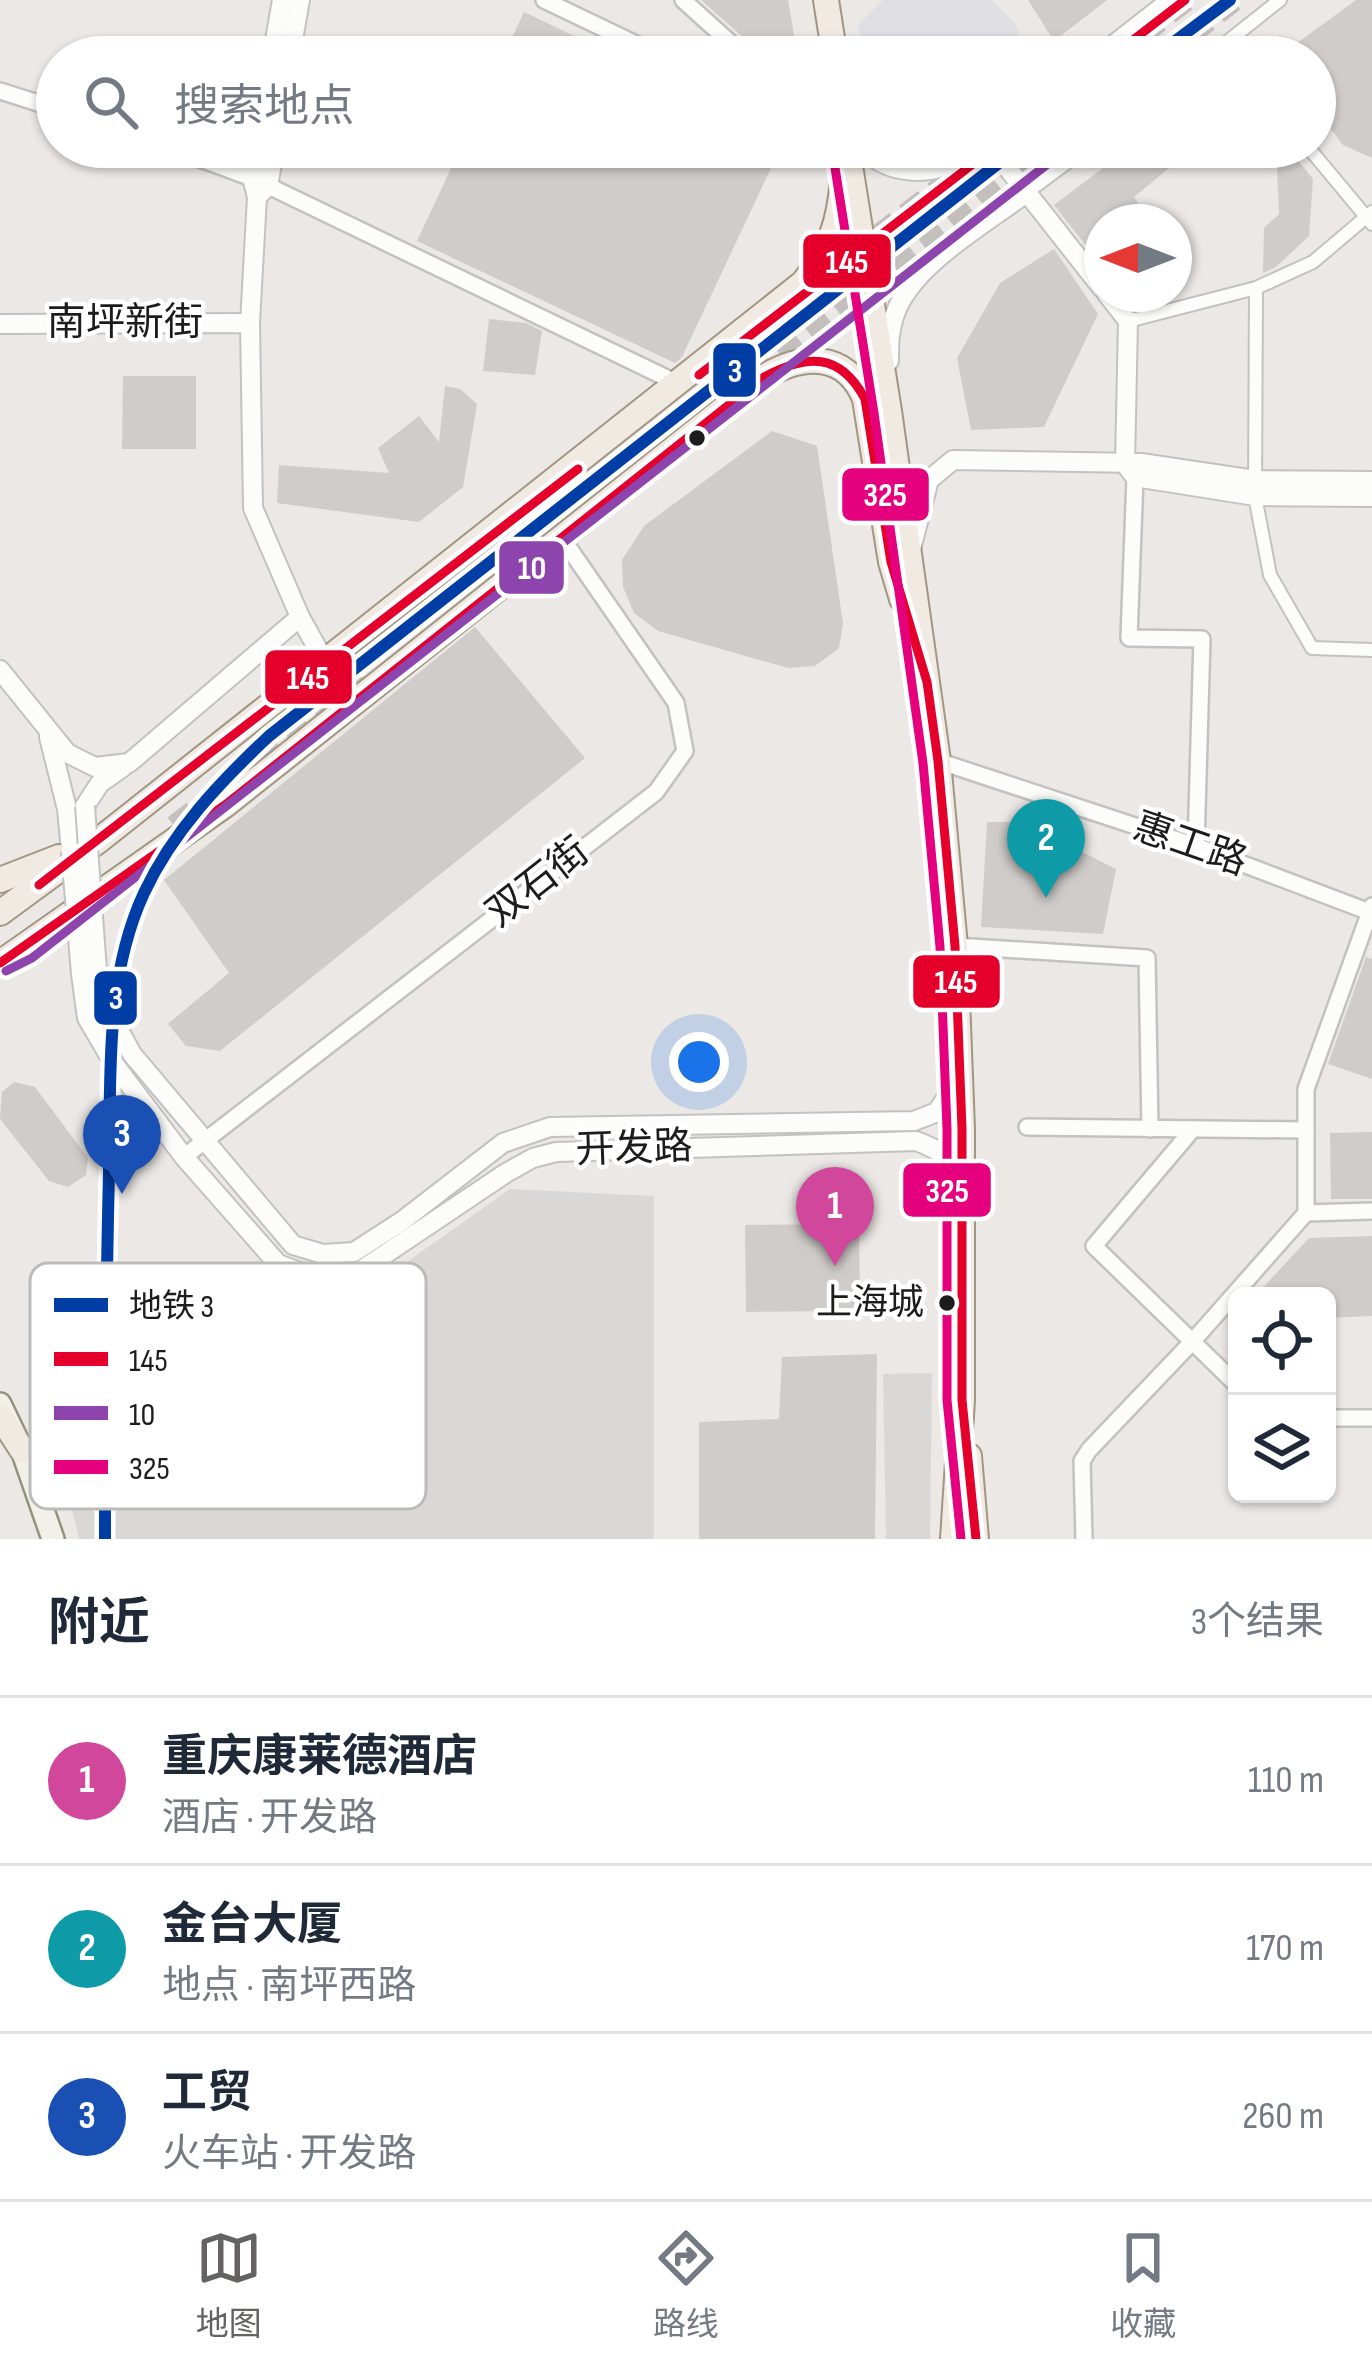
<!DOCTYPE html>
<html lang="zh">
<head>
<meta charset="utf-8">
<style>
  body { margin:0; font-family:"Sofia Sans Condensed","Noto Sans SC",sans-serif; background:#f6f6f7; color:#1f2937 }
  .controls { position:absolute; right:36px; bottom:36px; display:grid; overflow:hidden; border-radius:18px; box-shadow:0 3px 9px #0004 }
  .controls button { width:108px; height:108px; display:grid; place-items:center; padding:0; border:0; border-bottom:3px solid #e0e1e3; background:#fff; color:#1f2937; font:60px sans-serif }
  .compass { position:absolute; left:1084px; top:204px; width:108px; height:108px; border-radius:50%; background:#fff; box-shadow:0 3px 9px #0004; rotate:270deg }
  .you { position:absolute; left:699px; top:1062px; width:42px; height:42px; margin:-30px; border:9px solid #fff; border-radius:50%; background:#1a73e8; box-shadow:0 0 0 18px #1a73e833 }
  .badge { display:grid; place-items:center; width:78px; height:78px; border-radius:50%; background:#646362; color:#fff; font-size:39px; font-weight:700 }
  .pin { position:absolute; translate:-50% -99px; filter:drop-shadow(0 3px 6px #0008) }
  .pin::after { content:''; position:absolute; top:63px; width:42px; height:36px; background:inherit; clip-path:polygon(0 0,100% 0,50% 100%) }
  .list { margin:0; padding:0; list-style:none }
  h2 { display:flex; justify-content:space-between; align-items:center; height:156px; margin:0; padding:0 48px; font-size:51px }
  h2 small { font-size:39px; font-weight:400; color:#747a83 }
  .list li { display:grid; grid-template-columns:78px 1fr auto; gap:36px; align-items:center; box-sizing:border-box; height:168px; padding:0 48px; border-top:3px solid #e0e1e3 }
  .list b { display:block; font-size:45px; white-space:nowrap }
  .list p { margin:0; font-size:39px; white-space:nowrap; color:#747a83 }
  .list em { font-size:39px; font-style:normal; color:#747a83 }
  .icon { flex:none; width:66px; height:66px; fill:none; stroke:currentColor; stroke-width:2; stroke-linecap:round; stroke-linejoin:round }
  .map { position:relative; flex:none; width:1372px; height:1539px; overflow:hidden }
  .search { position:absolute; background:#fff; box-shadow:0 3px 9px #0004; left:36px; right:36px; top:36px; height:132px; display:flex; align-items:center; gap:30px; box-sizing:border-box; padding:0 42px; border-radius:66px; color:#747a83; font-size:45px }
  .sheet { height:660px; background:#fff }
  nav { display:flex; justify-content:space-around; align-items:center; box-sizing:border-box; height:168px; border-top:3px solid #e0e1e3; background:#fff; font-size:33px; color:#747a83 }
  nav a { display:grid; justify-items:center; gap:6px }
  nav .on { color:#646362 }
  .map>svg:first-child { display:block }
  .residential { fill:#dad8d6 }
  .religious { fill:#d9d8d6 }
  .plaza { fill:#dfdfe4 }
  .building { fill:#d0ccca }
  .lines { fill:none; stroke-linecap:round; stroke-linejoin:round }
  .trunk-tunnel { stroke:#c2bfbd; stroke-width:24; stroke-dasharray:24 12; stroke-linecap:butt }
  .pedestrian-casing { stroke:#c3c2c1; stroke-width:16 }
  .minor-casing { stroke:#c3c2c1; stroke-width:20 }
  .tertiary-casing { stroke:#c3c2c1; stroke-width:22 }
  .secondary-casing { stroke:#93937d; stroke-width:26 }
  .primary-casing { stroke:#a19682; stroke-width:28 }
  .pedestrian { stroke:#fcfcfb; stroke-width:12 }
  .minor { stroke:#fcfcfb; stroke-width:15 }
  .tertiary { stroke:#fcfcfb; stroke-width:18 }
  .secondary { stroke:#f2f1e9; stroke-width:21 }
  .primary { stroke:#f0eae3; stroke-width:24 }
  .tertiary-bridge-casing { stroke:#c3c2c1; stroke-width:22; stroke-linecap:butt }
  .tertiary-bridge { stroke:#fcfcfb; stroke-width:18 }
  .bus-1-casing { stroke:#fff; stroke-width:18 }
  .bus-2-casing { stroke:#fff; stroke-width:18 }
  .bus-3-casing { stroke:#fff; stroke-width:18 }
  .bus-1 { stroke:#e4002b; stroke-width:9 }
  .bus-2 { stroke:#8e44ad; stroke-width:9 }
  .bus-3 { stroke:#e5007d; stroke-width:9 }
  .metro-1-casing { stroke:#fff; stroke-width:21 }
  .metro-1 { stroke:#003da5; stroke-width:12 }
  .bus-dot { fill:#1c1c1c; stroke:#fff; stroke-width:4.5 }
  .labels { text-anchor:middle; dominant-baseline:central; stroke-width:9; stroke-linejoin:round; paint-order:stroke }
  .bus-label { font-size:36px; fill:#1c1c1c; stroke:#fff; text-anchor:end }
  .street-label { font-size:39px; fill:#1c1c1c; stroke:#fff }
  .key { fill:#fff; stroke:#bbb; stroke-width:3 }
  .key-label { font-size:33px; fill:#1c1c1c }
  .line-badge { stroke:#fff; stroke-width:4.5 }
  .badge-label { font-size:33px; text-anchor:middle; font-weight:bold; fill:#fff }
</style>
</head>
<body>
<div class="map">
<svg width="1372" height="1539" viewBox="0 0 1372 1539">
  <rect width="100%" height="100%" fill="#ebe8e5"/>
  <polygon class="residential" points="510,1189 654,1196 654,1539 79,1539 66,1484 253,1280 346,1305"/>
  <polygon class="religious" points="932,1373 930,1539 886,1539 883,1374"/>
  <polygon class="plaza" points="883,0 991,0 1016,25 1026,57 864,57 858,25"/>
  <g class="building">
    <polygon points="701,0 788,0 795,41 755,48"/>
    <polygon points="1028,0 1107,0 1054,41"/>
    <polygon points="1356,0 1372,0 1372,158 1343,145 1315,108 1315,57 1278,57"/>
    <polygon points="524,12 618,57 503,57"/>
    <polygon points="461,147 781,147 682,357 675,363 417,241"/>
    <polygon points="1131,147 1170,147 1179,160 1134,197 1151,222 1102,222 1102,266 1054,205"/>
    <polygon points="1276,147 1287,147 1313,179 1309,236 1276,267 1263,273 1264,228 1279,214"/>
    <polygon points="1054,249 1098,314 1044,427 971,430 957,358 1000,283"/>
    <polygon points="489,319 526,323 542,331 535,375 483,371"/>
    <polygon points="123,376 196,376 196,449 122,449"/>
    <polygon points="445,386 460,389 477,404 463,487 419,522 277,503 279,465 389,473 378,448 419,416 439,442"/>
    <polygon points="772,431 817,446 843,623 839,648 815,666 788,668 658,631 634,613 623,587 622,560 644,526"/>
    <polygon points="475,627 585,758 220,1051 186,1046 168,1024 229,973 164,880"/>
    <polygon points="987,822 1023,822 1116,869 1103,934 981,927"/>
    <polygon points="1366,957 1372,959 1372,1079 1328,1064"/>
    <polygon points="14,1082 35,1087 88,1158 86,1175 68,1187 49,1181 0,1119 2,1092"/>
    <polygon points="1372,1132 1372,1199 1331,1199 1330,1133"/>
    <polygon points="859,1224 860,1311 746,1312 745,1225"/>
    <polygon points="1372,1236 1372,1316 1327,1318 1327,1296 1255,1296 1309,1238"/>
    <polygon points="877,1354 875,1539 699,1539 699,1422 779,1419 782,1357"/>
  </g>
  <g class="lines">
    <g class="trunk-tunnel">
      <polyline points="1111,57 1185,0"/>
      <polyline points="1160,57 1233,0"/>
      <polyline points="792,303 995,147"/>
      <polyline points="752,377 1045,147"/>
      <polyline points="175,827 365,679"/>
    </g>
    <defs>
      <g id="pedestrian">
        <polyline points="1093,57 1166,0"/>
        <polyline points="1208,57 1280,0"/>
        <polyline points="1308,147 1372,224"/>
        <polyline points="1026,193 1088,147"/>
        <polyline points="1256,288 1255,496 1270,575 1312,648 1372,650"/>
        <polyline points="1128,321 1256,288 1313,262 1372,212"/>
      </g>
      <g id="minor">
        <polyline points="544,0 663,57"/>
        <polyline points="683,0 746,57"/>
        <polyline points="0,91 57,109"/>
        <polyline points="168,147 252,178 677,383"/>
        <polyline points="1139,466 1135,477 1129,638 1202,639 1196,846"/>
        <polyline points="938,761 1196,846 1372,913"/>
        <polyline points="1372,906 1306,1089 1306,1213 1372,1211"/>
        <polyline points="955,946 1147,958 1150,1129"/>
        <polyline points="1027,1127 1306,1130"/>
        <polyline points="1193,1129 1094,1246 1237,1385"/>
        <polyline points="184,1157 656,792 685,751 676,703 562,538"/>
        <polyline points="1327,1418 1372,1418"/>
        <polyline points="1084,1539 1082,1461 1089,1450 1192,1342 1306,1213"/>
      </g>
      <g id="tertiary">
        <polyline points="272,57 282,0"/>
        <polyline points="290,57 300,0"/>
        <path d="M 865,147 C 880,172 924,177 949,164 C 958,160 967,153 975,147"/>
        <polyline points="991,147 1102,288"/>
        <polyline points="257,197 268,186 275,147"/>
        <polyline points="1107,294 1128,321 1125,464 1135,477 1255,496 1372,497"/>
        <polyline points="250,323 257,197 252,178 257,147"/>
        <polyline points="0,324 250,323 253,508 300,617 325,662"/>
        <path d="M 889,361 C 889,345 889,330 895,314 C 912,265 985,224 1026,193"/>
        <polyline points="911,549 929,480 953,460 1141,463 1255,480 1372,481"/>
        <polyline points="0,670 67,753 95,767 129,763 300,617"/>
        <polyline points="49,737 67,809 71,851"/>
        <polyline points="85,806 100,783 123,767"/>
        <polyline points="97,971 112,1017 132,1054 293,1245 323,1254 354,1252 402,1221 503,1143 550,1127 914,1121 937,1112 960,1077"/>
        <path d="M 81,974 L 87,1018 L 114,1064 L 184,1157 L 278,1264 L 311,1276 L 357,1273 L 506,1173 L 533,1158 L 556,1152 L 916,1141 C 938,1149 951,1157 959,1180"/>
      </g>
      <polyline id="secondary" points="0,1404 22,1450 53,1539"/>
      <g id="primary">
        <polyline points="826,0 835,57"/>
        <polyline points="847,147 889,411 938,761 955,946 962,1129 962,1400 953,1539"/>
        <polyline points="0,880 59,857"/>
        <path d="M 0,913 L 98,841 L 803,283 C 831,248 839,224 843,179"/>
        <path d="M 0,963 L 225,805 L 764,377 C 802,354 846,351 865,399 L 891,562 L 902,599"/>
        <polyline points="0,1416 22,1450"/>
        <polyline points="969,1456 976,1539"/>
      </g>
    </defs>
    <use href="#pedestrian" class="pedestrian-casing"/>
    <use href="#minor" class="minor-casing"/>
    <use href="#tertiary" class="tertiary-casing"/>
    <use href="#secondary" class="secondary-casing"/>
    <use href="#primary" class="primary-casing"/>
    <use href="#pedestrian" class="pedestrian"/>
    <use href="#minor" class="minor"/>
    <use href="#tertiary" class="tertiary"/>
    <use href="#secondary" class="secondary"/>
    <use href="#primary" class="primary"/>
    <defs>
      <g id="tertiary-bridge">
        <polyline points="85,806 97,971"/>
        <polyline points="71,851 81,974"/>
      </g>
    </defs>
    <use href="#tertiary-bridge" class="tertiary-bridge-casing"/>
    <use href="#tertiary-bridge" class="tertiary-bridge"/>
    <defs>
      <g id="bus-1">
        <polyline points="1111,57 1185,0"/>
        <polyline points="699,375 995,147"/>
        <polyline points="39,885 578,469"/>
        <path d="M 0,963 L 225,805 L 764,377 C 807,354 840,352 865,399 L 891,562 L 927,682 L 938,761 L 955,946 L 962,1129 L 962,1400 L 976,1539"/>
      </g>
      <polyline id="bus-2" points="6,971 32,958 1054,159"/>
      <polyline id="bus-3" points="832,149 874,413 923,763 940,947 947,1129 947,1400 961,1539"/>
    </defs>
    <use href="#bus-1" class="bus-1-casing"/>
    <use href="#bus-2" class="bus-2-casing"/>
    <use href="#bus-3" class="bus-3-casing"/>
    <use href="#bus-1" class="bus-1"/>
    <use href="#bus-2" class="bus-2"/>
    <use href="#bus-3" class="bus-3"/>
    <defs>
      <g id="metro-1">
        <polyline points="1154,57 1230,0"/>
        <path d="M 105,1539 C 105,1417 106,1295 109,1172 C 111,1080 104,979 144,893 C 173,831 220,782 269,736 L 1019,147"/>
      </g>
    </defs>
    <use href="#metro-1" class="metro-1-casing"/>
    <use href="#metro-1" class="metro-1"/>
  </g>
  <g class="bus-dot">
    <circle cx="697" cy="438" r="10"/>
    <circle cx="947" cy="1303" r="10"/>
  </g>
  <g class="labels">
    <g class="bus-label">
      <text x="924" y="1303">上海城</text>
    </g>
    <g class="street-label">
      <text x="125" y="323">南坪新街</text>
      <text transform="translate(1190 845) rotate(19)">惠工路</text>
      <text transform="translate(538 883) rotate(-38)">双石街</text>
      <text transform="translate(634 1149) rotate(-2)">开发路</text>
    </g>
  </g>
  <rect x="30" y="1263" width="396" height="246" rx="18" class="key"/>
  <rect x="54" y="1298" width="54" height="14" fill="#003da5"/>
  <rect x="54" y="1352" width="54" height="14" fill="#e4002b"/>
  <rect x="54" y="1406" width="54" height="14" fill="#8e44ad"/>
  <rect x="54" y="1460" width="54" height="14" fill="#e5007d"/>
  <g class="key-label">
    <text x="129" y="1317">地铁 3</text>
    <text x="129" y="1371">145</text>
    <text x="129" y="1425">10</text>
    <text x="129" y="1479">325</text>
  </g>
  <g class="line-badge">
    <rect x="801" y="232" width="92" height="58" rx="12" fill="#e4002b"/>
    <rect x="711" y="341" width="47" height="58" rx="12" fill="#003da5"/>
    <rect x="840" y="466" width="91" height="57" rx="12" fill="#e5007d"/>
    <rect x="497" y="539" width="69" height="57" rx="12" fill="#8e44ad"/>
    <rect x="263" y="648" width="91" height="58" rx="12" fill="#e4002b"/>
    <rect x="911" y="953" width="91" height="57" rx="12" fill="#e4002b"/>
    <rect x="92" y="969" width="47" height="58" rx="12" fill="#003da5"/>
    <rect x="901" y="1161" width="92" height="58" rx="12" fill="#e5007d"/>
  </g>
  <g class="badge-label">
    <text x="847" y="273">145</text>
    <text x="735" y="382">3</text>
    <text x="885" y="506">325</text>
    <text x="532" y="579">10</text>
    <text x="308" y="689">145</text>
    <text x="956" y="993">145</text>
    <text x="116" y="1009">3</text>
    <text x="947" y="1202">325</text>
  </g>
</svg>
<div class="controls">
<button><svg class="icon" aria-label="locate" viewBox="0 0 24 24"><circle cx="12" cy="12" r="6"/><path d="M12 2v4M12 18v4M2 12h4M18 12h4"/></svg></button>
<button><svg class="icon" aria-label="layers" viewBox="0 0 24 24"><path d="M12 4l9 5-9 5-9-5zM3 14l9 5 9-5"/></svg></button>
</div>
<svg class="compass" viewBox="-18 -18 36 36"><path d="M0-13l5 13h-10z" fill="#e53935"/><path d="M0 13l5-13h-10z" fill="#747a83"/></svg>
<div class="you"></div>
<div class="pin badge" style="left:835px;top:1266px;background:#d1479c">1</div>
<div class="pin badge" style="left:1046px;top:898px;background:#0f9aa8">2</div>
<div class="pin badge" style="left:122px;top:1194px;background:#1a4fb4">3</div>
<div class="search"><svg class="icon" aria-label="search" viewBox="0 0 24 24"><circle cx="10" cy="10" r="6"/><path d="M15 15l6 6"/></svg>搜索地点</div>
</div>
<section class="sheet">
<h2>附近<small>3个结果</small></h2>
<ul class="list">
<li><span class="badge" style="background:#d1479c">1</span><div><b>重庆康莱德酒店</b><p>酒店 · 开发路</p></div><em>110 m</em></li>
<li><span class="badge" style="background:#0f9aa8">2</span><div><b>金台大厦</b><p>地点 · 南坪西路</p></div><em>170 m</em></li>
<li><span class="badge" style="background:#1a4fb4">3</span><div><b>工贸</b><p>火车站 · 开发路</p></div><em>260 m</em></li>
</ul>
</section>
<nav>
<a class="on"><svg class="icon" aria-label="map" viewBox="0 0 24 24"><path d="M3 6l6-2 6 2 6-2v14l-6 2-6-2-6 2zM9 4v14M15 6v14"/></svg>地图</a>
<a><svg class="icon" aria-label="directions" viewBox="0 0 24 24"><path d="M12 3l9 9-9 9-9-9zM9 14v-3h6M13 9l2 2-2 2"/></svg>路线</a>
<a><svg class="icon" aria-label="saved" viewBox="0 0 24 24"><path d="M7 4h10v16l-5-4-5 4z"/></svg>收藏</a>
</nav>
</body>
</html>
